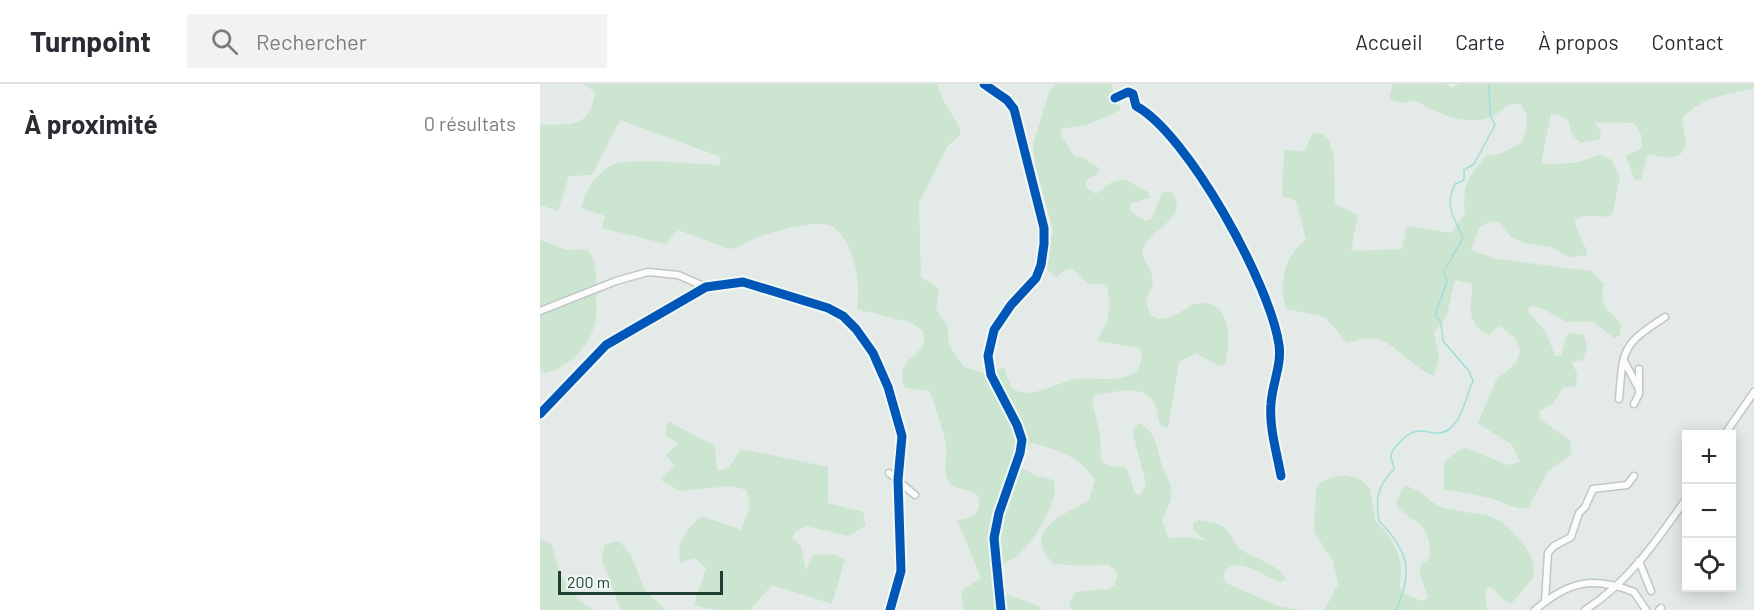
<!DOCTYPE html>
<html lang="fr">
<head>
<meta charset="utf-8">
<style>
  body { margin:0; font-family:Barlow,sans-serif; background:#f2f2f3; color:#2b2b33 }
  .controls { position:absolute; right:18px; bottom:18px; display:grid; overflow:hidden; border-radius:0px; box-shadow:0 3px 15px #0003 }
  .controls button { width:54px; height:54px; display:grid; place-items:center; padding:0; border:0; border-bottom:2px solid #e1e1e2; background:#fff; color:#2b2b33; font:30px sans-serif }
  .scale { position:absolute; left:18px; bottom:15px; width:165px; box-sizing:border-box; padding-left:6px; border:3px solid #1f4033; border-top:0; font-size:16px; line-height:21px; white-space:nowrap; color:#1f4033; -webkit-text-stroke:4px #f2f9f5; paint-order:stroke }
  .list { margin:0; padding:0; list-style:none }
  h2 { display:flex; justify-content:space-between; align-items:center; height:78px; margin:0; padding:0 24px; font-size:26px }
  h2 small { font-size:20px; font-weight:400; color:#7c7c81 }
  .icon { flex:none; width:33px; height:33px; fill:none; stroke:currentColor; stroke-width:2; stroke-linecap:round; stroke-linejoin:round }
  .map { position:relative; flex:none; width:1214px; height:526px; overflow:hidden }
  header { display:flex; align-items:center; gap:36px; box-sizing:border-box; height:84px; padding:0 30px; background:#fff; border-bottom:2px solid #e1e1e2 }
  header strong { font-size:28px }
  nav { display:flex; gap:33px; margin-inline-start:auto; font-size:21px }
  .search { width:420px; height:54px; background:#f2f2f3; display:flex; align-items:center; gap:15px; box-sizing:border-box; padding:0 21px; border-radius:0px; color:#7c7c81; font-size:22px }
  main { display:flex }
  aside { flex:1; background:#fff }
  .map>svg:first-child { display:block }
  .green { fill:#cbe5d0 }
  .lines { fill:none; stroke-linecap:round; stroke-linejoin:round }
  .stream { stroke:#a0dddd; stroke-width:1.5 }
  .street-casing { stroke:#c1c7c4; stroke-width:9 }
  .street { stroke:#fbfcfb; stroke-width:6 }
  .cycleway-casing { stroke:#f2f9f5; stroke-width:13 }
  .cycleway { stroke:#0057b8; stroke-width:9 }
</style>
</head>
<body>
<header>
<strong>Turnpoint</strong>
<div class="search"><svg class="icon" aria-label="search" viewBox="0 0 24 24"><circle cx="10" cy="10" r="6"/><path d="M15 15l6 6"/></svg>Rechercher</div>
<nav><a>Accueil</a><a>Carte</a><a>À propos</a><a>Contact</a></nav>
</header>
<main>
<aside>
<h2>À proximité<small>0 résultats</small></h2>
<ul class="list">
</ul>
</aside>
<div class="map">
<svg width="1214" height="526" viewBox="0 0 1214 526">
  <rect width="100%" height="100%" fill="#e4eae7"/>
  <g class="green">
    <path d="M 43,0 L 398,0 C 402,23 419,35 421,50 L 407,63 L 379,119 L 381,193 L 399,205 L 396,225 L 407,241 L 409,261 L 424,283 L 443,289 L 464,284 L 471,303 C 490,319 517,297 537,295 C 555,293 581,300 596,287 C 601,283 601,275 602,269 L 598,264 L 558,257 C 559,249 563,247 566,240 C 570,230 570,211 567,201 L 547,199 L 533,185 L 527,185 L 516,193 L 507,185 L 508,166 L 513,147 L 495,80 L 493,60 L 510,6 L 516,0 L 571,0 L 581,26 L 546,41 L 521,45 L 521,51 L 535,73 L 542,73 L 559,84 L 558,90 L 546,96 L 546,103 L 556,110 L 572,98 L 584,95 L 608,108 L 610,114 L 591,119 L 589,125 L 605,137 L 612,135 L 621,111 L 626,107 L 633,109 C 649,137 608,144 602,167 C 603,177 613,186 613,197 C 612,205 606,212 607,220 C 612,248 639,230 651,221 C 691,210 692,254 685,280 L 679,282 L 656,269 L 639,278 L 628,344 L 621,342 C 617,334 617,321 612,315 C 600,300 570,309 555,311 L 552,317 L 560,350 L 561,376 C 579,393 586,366 594,408 L 600,411 L 606,400 L 593,349 L 594,343 L 599,339 C 618,349 616,363 622,382 C 625,389 630,396 631,404 C 633,415 627,425 622,435 L 628,454 L 648,453 L 666,457 L 653,446 L 653,439 L 659,436 C 666,438 676,438 682,442 C 692,447 692,458 699,464 C 710,474 738,479 746,495 L 740,498 C 723,493 702,472 685,486 L 683,493 L 686,499 L 741,523 L 763,526 L 532,526 L 529,519 L 536,508 L 569,505 L 575,501 L 578,489 L 568,480 L 548,482 L 514,480 C 480,447 523,431 549,416 L 555,396 C 541,373 515,364 490,359 L 482,378 L 483,384 L 494,391 L 513,396 C 522,414 494,457 479,470 C 473,476 463,480 455,485 L 459,508 L 499,522 L 501,526 L 424,526 L 421,507 L 441,494 L 417,436 C 426,435 437,433 439,423 C 443,399 416,411 408,397 C 402,384 408,374 406,361 C 403,343 395,324 390,307 L 365,304 C 355,278 373,277 384,260 L 383,247 L 372,239 L 317,225 C 320,205 317,184 310,166 C 307,158 301,148 293,143 C 278,134 232,148 216,154 C 207,157 200,164 190,165 L 138,146 L 126,160 L 62,144 L 65,132 L 41,124 C 46,105 55,91 72,81 C 86,73 159,80 179,81 L 181,73 L 80,36 L 52,91 L 29,92 L 18,127 L 0,121 L 0,41 C 31,40 50,45 55,8 Z"/>
    <path d="M 853,0 L 905,0 L 911,4 L 920,0 L 1214,0 L 1214,5 C 1188,9 1161,14 1142,34 L 1146,60 L 1140,71 L 1127,74 L 1108,70 L 1101,95 L 1095,97 L 1086,72 L 1102,64 L 1101,50 L 1094,39 L 1054,38 L 1061,48 L 1060,55 L 1041,59 L 1032,51 L 1029,38 L 1018,30 L 1011,30 L 1001,80 L 1035,79 L 1060,71 L 1072,76 L 1080,94 L 1072,131 C 1058,136 1051,127 1035,136 C 1035,148 1046,158 1047,171 L 1028,173 L 1011,163 L 985,159 L 972,154 L 959,139 L 953,137 L 940,142 L 931,166 L 956,175 L 1051,187 L 1064,200 C 1059,222 1066,224 1081,239 L 1080,252 L 1074,254 L 1053,237 L 1027,238 L 1003,225 L 990,222 L 988,228 L 1006,248 L 1015,272 L 1021,272 L 1026,253 L 1031,249 L 1044,251 L 1047,263 L 1043,276 L 1031,278 L 1037,289 L 1036,302 L 1023,304 L 1012,320 L 1000,327 L 999,334 L 1030,357 L 1032,370 L 1008,387 L 988,424 L 977,424 L 951,414 L 904,405 L 904,378 L 919,366 L 925,364 L 968,381 L 980,378 L 972,361 L 938,339 L 956,296 L 976,279 L 980,266 L 975,254 L 959,242 L 949,251 C 924,238 932,224 932,200 L 915,196 L 906,233 L 894,248 L 899,274 L 894,292 C 873,285 852,254 831,254 C 823,254 815,257 807,259 L 785,233 L 747,225 C 737,204 745,168 766,156 L 756,117 L 742,112 L 744,65 L 764,68 L 772,50 L 778,48 L 789,55 L 794,74 L 795,120 L 818,131 L 811,167 L 862,165 L 867,142 L 911,149 L 925,129 C 922,100 928,94 946,72 L 960,70 L 982,58 C 986,44 991,32 980,20 L 967,21 C 942,49 901,33 875,16 L 862,19 L 849,15 Z"/>
    <path d="M 0,156 L 27,166 L 47,165 C 57,178 56,188 56,205 C 56,214 57,224 56,233 C 54,258 28,285 5,289 L 0,285 Z"/>
    <path d="M 128,337 L 175,362 L 177,387 L 189,383 L 201,365 L 288,383 L 288,419 L 323,428 L 326,441 L 309,452 L 266,442 L 255,448 L 252,454 L 261,462 L 266,487 L 273,471 L 293,470 L 305,475 L 292,520 L 232,501 L 210,526 L 176,526 L 154,521 L 166,484 L 154,474 L 141,479 C 135,458 146,445 162,432 L 201,446 L 210,423 L 207,406 L 191,402 L 139,407 L 121,396 L 134,381 L 126,371 L 138,359 L 125,351 Z"/>
    <path d="M 806,391 L 820,395 L 830,405 L 835,436 L 850,453 L 857,467 L 861,481 L 860,503 L 863,509 L 882,517 L 888,514 L 879,487 L 881,480 C 888,477 891,474 890,465 C 888,434 868,439 856,420 L 861,407 L 866,402 C 885,407 889,420 905,424 C 944,434 955,423 983,460 C 991,471 996,479 993,494 L 971,520 C 960,516 959,507 949,503 L 945,508 L 947,526 L 781,526 L 785,525 L 798,500 L 793,477 L 774,448 L 776,405 C 781,393 795,394 806,391 Z"/>
    <path d="M 0,454 L 12,461 C 19,489 26,512 54,526 L 0,526 Z"/>
    <path d="M 78,457 C 95,470 95,484 103,502 C 107,511 119,519 126,526 L 81,526 L 62,476 L 64,461 Z"/>
  </g>
  <g class="lines">
    <path class="stream" d="M 856,526 C 874,487 868,466 839,437 C 835,413 838,402 854,385 C 854,381 851,376 851,372 C 851,367 855,363 858,360 C 881,334 891,357 908,346 C 923,336 926,311 933,297 L 929,287 L 903,257 L 901,238 L 896,233 L 896,228 L 907,198 L 904,187 L 923,154 C 914,132 904,124 915,100 L 924,96 L 924,86 L 934,80 L 955,41 L 950,31 L 949,0"/>
    <defs>
      <g id="street">
        <polyline points="444,0 467,16 474,25 504,144 504,160 501,181 496,194 471,221 454,246 448,272 451,291 477,341 482,356 480,369 459,429 454,454 461,526"/>
        <path d="M 575,14 L 588,8 L 593,10 L 596,22 C 648,50 731,202 739,261 C 742,281 732,300 731,320 C 729,344 737,369 741,392"/>
        <polyline points="0,227 76,197 108,188 138,191 166,203"/>
        <polyline points="1084,277 1098,303"/>
        <path d="M 1079,315 C 1083,264 1082,261 1125,233"/>
        <polyline points="1094,320 1099,310 1099,285"/>
        <polyline points="0,330 66,261 166,203 203,198 288,224 303,232 316,245 333,269 348,303 362,352 358,396 361,487 350,526"/>
        <polyline points="1185,350 1214,308"/>
        <polyline points="349,389 375,411"/>
        <polyline points="1099,477 1111,507"/>
        <polyline points="1005,517 1008,469 1014,462 1031,453 1039,429 1045,423 1053,405 1087,401 1094,392"/>
        <path d="M 995,526 C 1029,497 1052,492 1094,508 L 1106,526"/>
        <path d="M 1045,526 C 1088,499 1118,455 1146,415"/>
        <polyline points="1119,526 1121,524"/>
      </g>
    </defs>
    <use href="#street" class="street-casing"/>
    <use href="#street" class="street"/>
    <defs>
      <g id="cycleway">
        <polyline points="444,0 467,16 474,25 504,144 504,160 501,181 496,194 471,221 454,246 448,272 451,291 477,341 482,356 480,369 459,429 454,454 461,526"/>
        <path d="M 575,14 L 588,8 L 593,10 L 596,22 C 648,50 731,202 739,261 C 742,281 732,300 731,320 C 729,344 737,369 741,392"/>
        <polyline points="0,330 66,261 166,203 203,198 288,224 303,232 316,245 333,269 348,303 362,352 358,396 361,487 350,526"/>
      </g>
    </defs>
    <use href="#cycleway" class="cycleway-casing"/>
    <use href="#cycleway" class="cycleway"/>
  </g>
</svg>
<div class="controls">
<button>+</button>
<button>−</button>
<button><svg class="icon" aria-label="locate" viewBox="0 0 24 24"><circle cx="12" cy="12" r="6"/><path d="M12 2v4M12 18v4M2 12h4M18 12h4"/></svg></button>
</div>
<div class="scale">200 m</div>
</div>
</main>
</body>
</html>
